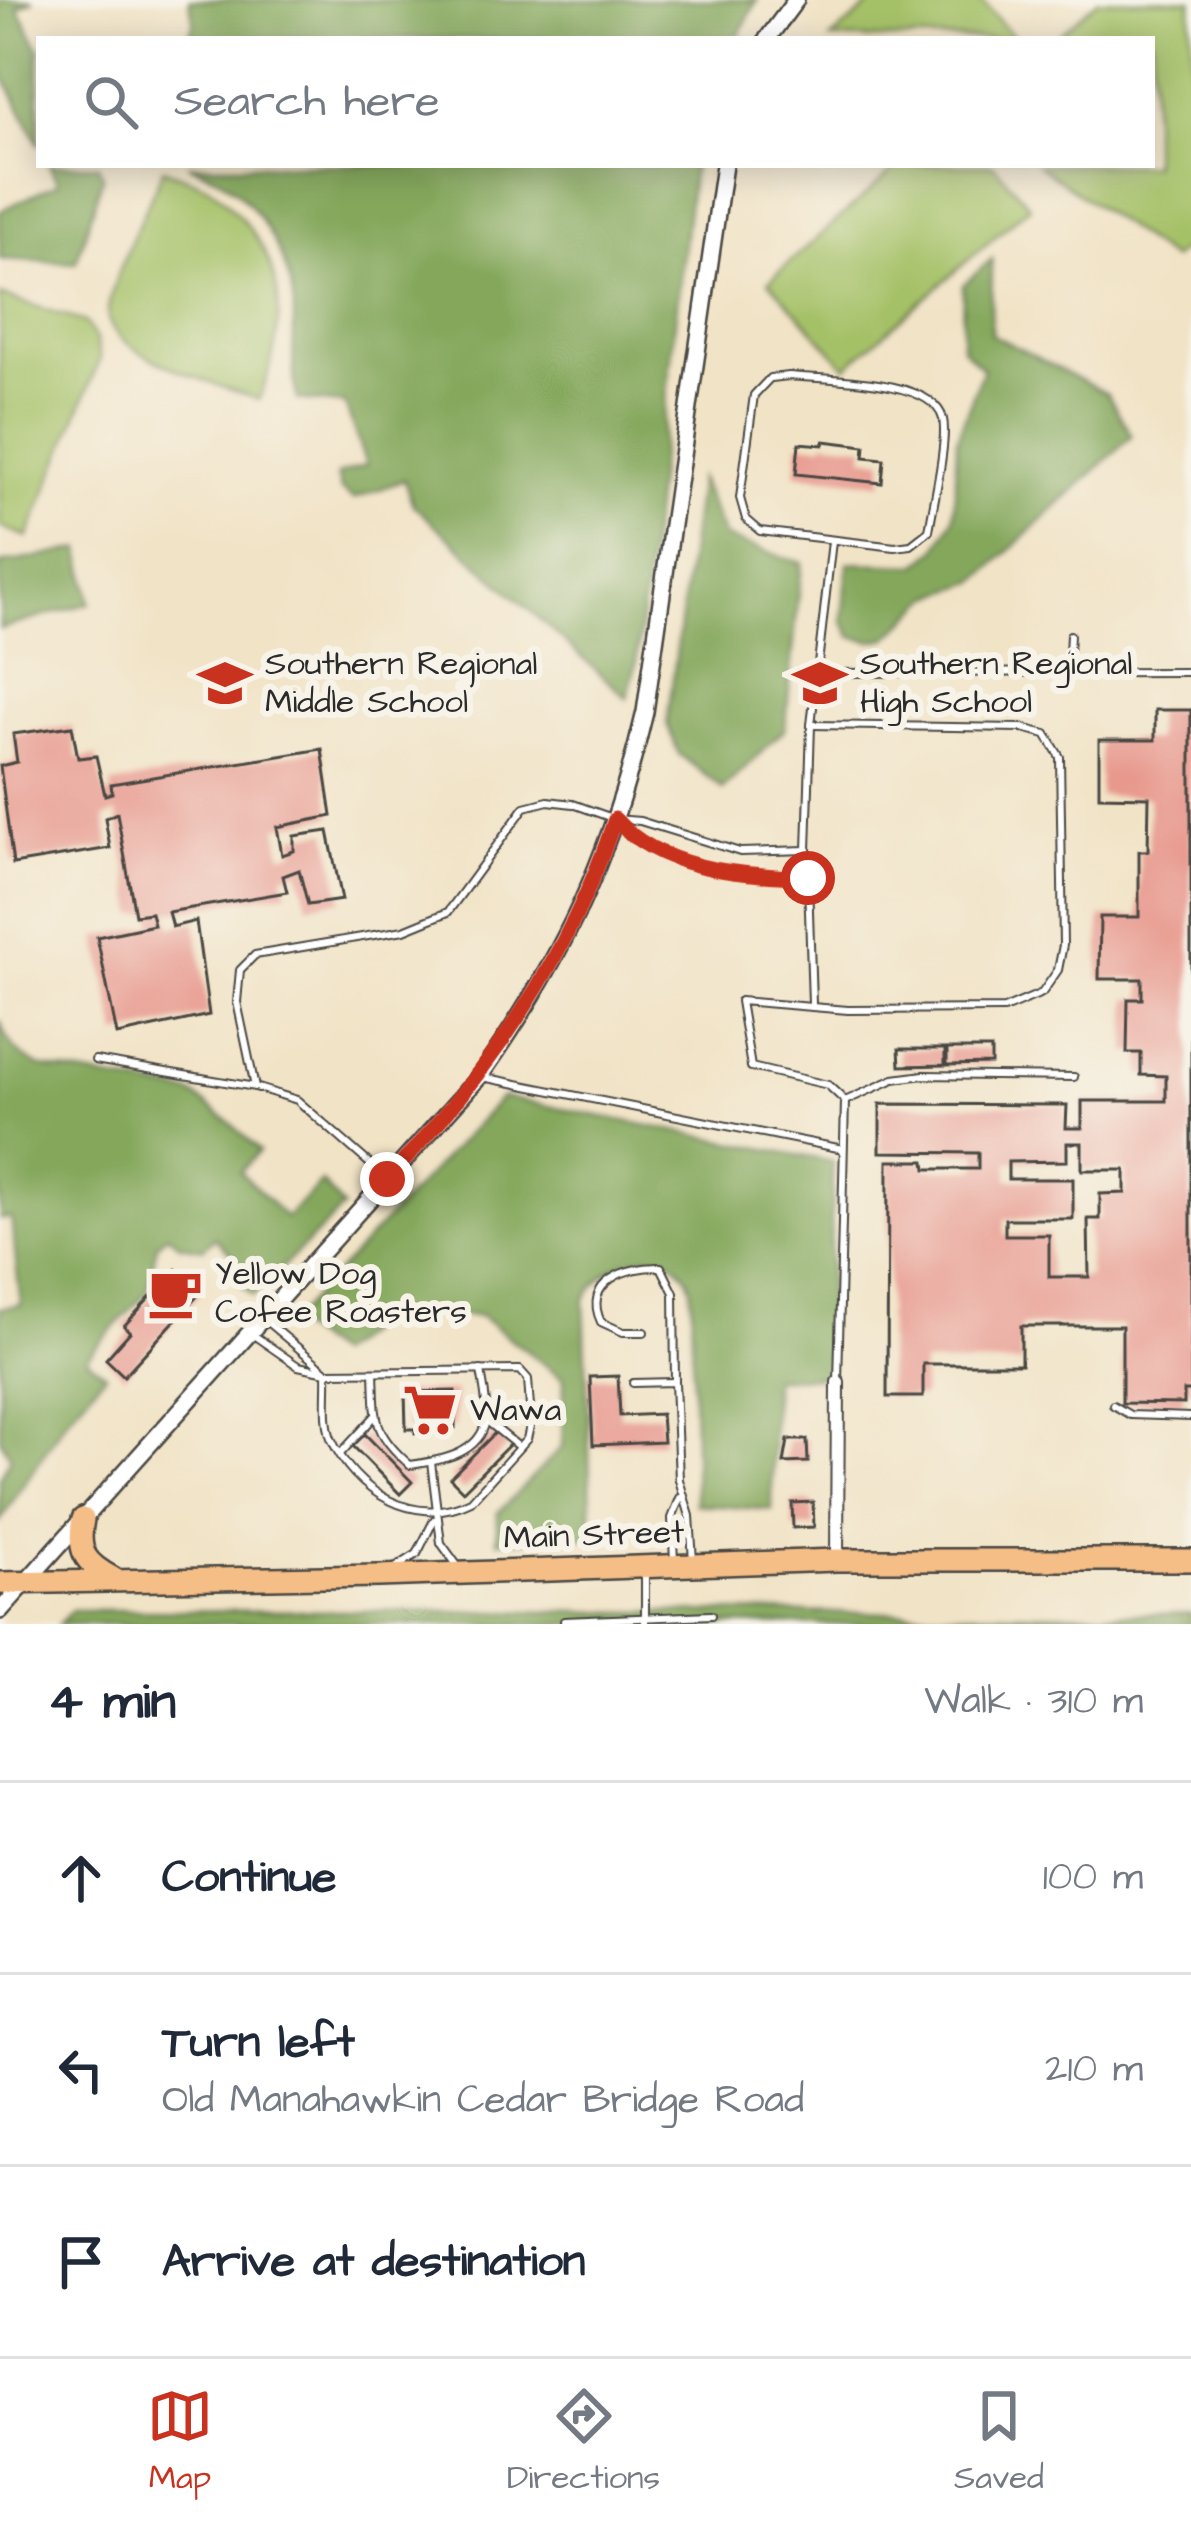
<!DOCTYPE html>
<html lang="en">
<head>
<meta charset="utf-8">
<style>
  body { margin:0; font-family:"Architects Daughter",sans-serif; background:#f2f2f3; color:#1f2937 }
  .stop { position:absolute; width:36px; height:36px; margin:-27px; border:9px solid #c8321e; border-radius:50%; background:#fff }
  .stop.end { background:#c8321e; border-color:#fff; box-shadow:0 3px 12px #0008 }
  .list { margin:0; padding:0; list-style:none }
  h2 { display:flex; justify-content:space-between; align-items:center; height:156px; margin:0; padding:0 48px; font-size:51px }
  h2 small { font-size:39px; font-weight:400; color:#747a83 }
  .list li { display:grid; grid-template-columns:78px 1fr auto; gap:36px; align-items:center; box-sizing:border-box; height:192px; padding:0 48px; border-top:3px solid #e0e1e3 }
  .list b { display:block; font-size:45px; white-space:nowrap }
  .list p { margin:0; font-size:39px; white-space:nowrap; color:#747a83 }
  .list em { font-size:39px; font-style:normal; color:#747a83 }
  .icon { flex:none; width:66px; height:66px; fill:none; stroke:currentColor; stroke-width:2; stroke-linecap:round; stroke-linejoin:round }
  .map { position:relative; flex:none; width:1191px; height:1624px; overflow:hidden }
  .search { position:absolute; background:#fff; box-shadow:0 6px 30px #0003; left:36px; right:36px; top:36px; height:132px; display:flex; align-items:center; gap:30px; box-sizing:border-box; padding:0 42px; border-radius:0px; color:#747a83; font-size:45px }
  .sheet { height:732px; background:#fff }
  nav { display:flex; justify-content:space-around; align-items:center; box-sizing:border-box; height:168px; border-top:3px solid #e0e1e3; background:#fff; font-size:33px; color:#747a83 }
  nav a { display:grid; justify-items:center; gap:6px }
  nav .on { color:#c8321e }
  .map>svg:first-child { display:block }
  .green { fill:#a5c168; stroke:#68764a; stroke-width:3 }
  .forest { fill:#84a75c; stroke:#586944; stroke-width:3 }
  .building { fill:#e8998e; fill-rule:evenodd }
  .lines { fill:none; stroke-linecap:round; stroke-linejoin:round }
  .service-casing { stroke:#494742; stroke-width:10 }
  .minor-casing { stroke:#494742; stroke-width:16 }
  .tertiary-casing { stroke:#494742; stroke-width:20 }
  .trunk-casing { stroke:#494742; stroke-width:26 }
  .service { stroke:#fff; stroke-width:6 }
  .minor { stroke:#fff; stroke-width:12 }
  .tertiary { stroke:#fff; stroke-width:15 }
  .trunk { stroke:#f6be87; stroke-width:21 }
  .route { stroke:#c8321e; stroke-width:15 }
  .labels { text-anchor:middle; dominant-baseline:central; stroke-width:12; stroke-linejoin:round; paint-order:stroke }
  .poi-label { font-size:33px; fill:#2b2b2b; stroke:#f7f3e8; text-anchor:start }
  .street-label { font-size:33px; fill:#2b2b2b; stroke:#f7f3e8 }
</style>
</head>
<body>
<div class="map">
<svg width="1191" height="1624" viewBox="0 0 1191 1624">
  <rect width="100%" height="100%" fill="#f7f3e8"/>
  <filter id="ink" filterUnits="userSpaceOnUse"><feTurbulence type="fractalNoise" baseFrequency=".00833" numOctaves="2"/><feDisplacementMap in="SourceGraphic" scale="24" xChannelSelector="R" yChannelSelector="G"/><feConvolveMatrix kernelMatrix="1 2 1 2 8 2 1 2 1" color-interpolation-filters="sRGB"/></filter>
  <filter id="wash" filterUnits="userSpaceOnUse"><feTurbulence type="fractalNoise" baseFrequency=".004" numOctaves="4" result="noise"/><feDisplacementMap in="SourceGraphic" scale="48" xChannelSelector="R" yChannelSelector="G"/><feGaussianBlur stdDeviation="2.7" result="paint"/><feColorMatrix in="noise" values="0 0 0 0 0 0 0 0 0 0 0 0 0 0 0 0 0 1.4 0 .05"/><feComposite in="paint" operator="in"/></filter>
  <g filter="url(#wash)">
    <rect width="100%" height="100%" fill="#f1e3c6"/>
    <g class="green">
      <polygon points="876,0 980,0 1016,39 831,39"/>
      <polygon points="1098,0 1191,0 1191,243 1171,259 1038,165 1152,165 1152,39 1054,39"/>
      <polygon points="899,165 994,165 1030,206 846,367 769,281"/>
      <path d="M 163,169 C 177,175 193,179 207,186 C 217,191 226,202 234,211 C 291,268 286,329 259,400 C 225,386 114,357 108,317 C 104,294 152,196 163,169 Z"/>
      <polygon points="0,295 85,322 96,339 100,359 28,537 0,527"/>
    </g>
    <g class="forest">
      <polygon points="0,0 34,0 18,8 39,49 39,145 0,68"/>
      <polygon points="189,0 757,0 737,39 188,39 194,22"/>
      <polygon points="49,165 98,165 103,176 76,263 0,259 0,211 58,183"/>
      <path d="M 188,165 L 693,165 L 636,665 L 627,698 L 413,505 L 404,480 L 353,499 L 341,490 L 337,475 L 366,465 L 345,404 L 297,400 C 291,365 294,350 294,316 C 294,267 262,208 222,180 C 213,173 199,170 188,165 Z"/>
      <polygon points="992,259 991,334 1107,394 1132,436 976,582 932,596 888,638 872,641 852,637 843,621 848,563 917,565 937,549 954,517 957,438 983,369 962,348 963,285"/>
      <polygon points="699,478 725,538 802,563 785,729 723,789 679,754 667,724"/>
      <polygon points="81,549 90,603 0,629 0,564"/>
      <path d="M 0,1020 C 7,1045 19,1056 41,1067 L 192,1094 L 232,1124 L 259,1151 L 240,1172 L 286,1218 L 322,1182 L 343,1208 L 253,1296 L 234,1278 L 243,1266 L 215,1237 L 203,1249 L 180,1245 L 167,1234 L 157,1244 L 148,1291 L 86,1358 L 105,1374 L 67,1418 L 0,1521 L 0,1478 L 11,1457 L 0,1438 L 0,1308 L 21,1305 L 11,1218 L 0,1219 Z"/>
      <path d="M 502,1097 L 833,1162 L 826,1377 L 773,1378 L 772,1510 L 695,1504 L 691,1288 C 673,1232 603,1260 584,1301 L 592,1537 L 497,1541 L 498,1513 L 562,1447 L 564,1379 L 480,1316 L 391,1312 L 335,1355 L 290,1322 Z"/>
      <polygon points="72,1610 1191,1614 1191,1624 59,1624"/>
    </g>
    <g id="blocks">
      <g class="building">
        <polygon points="824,441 865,446 864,457 884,459 882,483 796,474 799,443 823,445"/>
        <path d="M 1155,710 L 1191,710 L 1191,1391 L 1184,1391 L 1184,1404 L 1122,1403 L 1122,1326 L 1021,1326 L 1021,1364 L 923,1364 L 923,1397 L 887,1397 L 888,1161 L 925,1161 L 926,1169 L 978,1169 L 978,1153 L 880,1152 L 880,1104 L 1067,1105 L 1066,1128 L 1082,1128 L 1082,1101 L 1166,1101 L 1166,1076 L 1141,1075 L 1141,1053 L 1127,1053 L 1128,999 L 1142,999 L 1142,979 L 1099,979 L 1100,917 L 1139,917 L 1139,851 L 1148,851 L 1149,797 L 1099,796 L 1099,740 L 1155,740 ZM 1067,1143 L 1082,1143 L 1082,1170 L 1125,1170 L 1125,1193 L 1100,1194 L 1100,1219 L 1088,1219 L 1089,1277 L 1049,1277 L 1049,1235 L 1005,1235 L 1005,1219 L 1073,1219 L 1073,1179 L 1008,1179 L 1008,1162 L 1067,1161 Z"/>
        <polygon points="72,726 78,758 96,756 105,795 112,793 111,784 322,749 332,816 277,827 282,855 294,851 294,836 328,831 342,900 308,905 299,870 283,876 287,892 168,912 172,927 196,921 209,1015 117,1035 97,937 154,925 151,913 135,915 117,813 105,818 110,848 13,864 0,766 17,762 13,734"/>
        <polygon points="899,1049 945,1049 945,1065 900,1066"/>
        <polygon points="947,1049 991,1049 991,1064 947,1065"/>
        <polygon points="176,1269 201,1292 124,1376 106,1359 130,1332 124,1326"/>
        <polygon points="618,1376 620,1416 661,1414 663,1442 593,1445 590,1377"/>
        <polygon points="455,1391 455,1428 445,1429 445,1433 415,1433 415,1429 406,1429 405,1392"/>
        <polygon points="497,1431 510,1444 463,1491 450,1478"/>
        <polygon points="365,1434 412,1482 400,1494 353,1446"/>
        <polygon points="788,1440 807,1440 808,1462 784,1463"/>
        <polygon points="813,1502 814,1527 793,1528 792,1503"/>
      </g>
    </g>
  </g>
  <g filter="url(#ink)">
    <use href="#blocks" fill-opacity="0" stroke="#494742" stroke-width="3"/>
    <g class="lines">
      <defs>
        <g id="service">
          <path d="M 789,376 C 826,380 933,378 943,419 C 948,441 933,505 929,531 L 911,545 L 895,547 L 760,531 L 746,519 L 740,498 L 754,395 L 770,378 Z"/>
          <polyline points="1068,672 1070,635"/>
          <polyline points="815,673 1191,672"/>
          <polyline points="811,725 1022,728 1046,734 1060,757 1063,945 1058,970 1042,993 1004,1009 848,1010 740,1001 751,1067 828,1085 845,1101 838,1382"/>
          <path d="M 617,822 C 662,872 744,874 806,877"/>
          <polyline points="812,1004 807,850 811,725 832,541"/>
          <polyline points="95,1060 255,1087"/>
          <polyline points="482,1077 843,1149"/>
          <polyline points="845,1101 894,1079 924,1075 1074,1077"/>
          <polyline points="385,1177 297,1100 255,1087 237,1002 240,970 255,955 404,930 448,912 525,807 548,801 573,804 615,819 640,821 740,852 807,850"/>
          <path d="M 644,1332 L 623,1332 L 601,1322 C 582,1281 627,1266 661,1267 L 674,1293 L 675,1382"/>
          <path d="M 252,1334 L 298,1366 L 327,1372 L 520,1370 L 528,1379 L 531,1422 L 527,1439 L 471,1501 C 415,1529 354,1491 331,1438 C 324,1420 328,1392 327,1372 L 266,1321"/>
          <path d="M 374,1372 C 376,1420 372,1432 410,1465 C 438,1461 481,1455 486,1419 C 488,1404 483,1385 481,1370"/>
          <polyline points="633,1383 675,1382 679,1480 690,1516 693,1561"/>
          <polyline points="1113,1405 1130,1415 1191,1417"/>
          <polyline points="487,1421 519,1447"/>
          <polyline points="340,1454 376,1415"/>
          <polyline points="431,1462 441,1543 457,1565"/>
          <polyline points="674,1562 672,1518 680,1498"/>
          <polyline points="395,1568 417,1554 434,1520"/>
          <polyline points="564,1621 711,1615"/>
          <polyline points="645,1624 645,1570"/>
        </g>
        <polyline id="minor" points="837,1560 838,1382"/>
        <g id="tertiary">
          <polyline points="767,39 796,0"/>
          <path d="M 0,1611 L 480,1076 C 565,955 611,856 645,712 L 724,165"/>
        </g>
        <g id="trunk">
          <path d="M 83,1519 C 77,1551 84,1563 113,1578"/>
          <polyline points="0,1583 379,1576 837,1560 1191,1560"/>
        </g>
      </defs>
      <use href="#service" class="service-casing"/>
      <use href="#minor" class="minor-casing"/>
      <use href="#tertiary" class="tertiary-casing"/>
      <use href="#trunk" class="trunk-casing"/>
      <use href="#service" class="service"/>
      <use href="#minor" class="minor"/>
      <use href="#tertiary" class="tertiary"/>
      <use href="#trunk" class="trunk"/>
    </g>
  </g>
  <g class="lines" filter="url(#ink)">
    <path class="route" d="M 387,1179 C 490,1070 567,963 615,819 C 662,872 742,874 808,878"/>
  </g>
  <defs>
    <symbol id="school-bare" viewBox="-9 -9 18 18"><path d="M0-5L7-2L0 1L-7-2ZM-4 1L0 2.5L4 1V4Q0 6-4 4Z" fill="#c8321e" stroke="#f7f3e8" stroke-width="2.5" paint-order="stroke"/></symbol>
    <symbol id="cafe-bare" viewBox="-9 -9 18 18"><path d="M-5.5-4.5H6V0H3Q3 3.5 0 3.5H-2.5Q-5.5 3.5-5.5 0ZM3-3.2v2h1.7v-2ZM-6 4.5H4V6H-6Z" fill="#c8321e" stroke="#f7f3e8" stroke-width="2.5" paint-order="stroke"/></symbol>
    <symbol id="supermarket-bare" viewBox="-9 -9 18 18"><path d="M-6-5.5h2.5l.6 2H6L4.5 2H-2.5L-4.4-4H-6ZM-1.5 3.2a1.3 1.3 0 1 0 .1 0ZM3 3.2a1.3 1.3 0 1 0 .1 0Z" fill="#c8321e" stroke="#f7f3e8" stroke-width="2.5" paint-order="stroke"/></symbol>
  </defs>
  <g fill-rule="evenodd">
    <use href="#school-bare" x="187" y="645" width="76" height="76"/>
    <use href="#school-bare" x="782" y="645" width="76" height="76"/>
    <use href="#cafe-bare" x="137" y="1255" width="76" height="76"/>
    <use href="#supermarket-bare" x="392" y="1372" width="76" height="76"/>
  </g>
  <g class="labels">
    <g class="poi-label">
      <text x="265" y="664">Southern Regional<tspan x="265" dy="38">Middle School</tspan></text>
      <text x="860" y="664">Southern Regional<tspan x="860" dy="38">High School</tspan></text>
      <text x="215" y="1274">Yellow Dog<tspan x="215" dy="38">Cofee Roasters</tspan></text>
      <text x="470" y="1410">Wawa</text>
    </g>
    <g class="street-label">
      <text transform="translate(594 1535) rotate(-2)">Main Street</text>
    </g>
  </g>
</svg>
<div class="stop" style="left:808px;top:878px"></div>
<div class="stop end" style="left:387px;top:1179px"></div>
<div class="search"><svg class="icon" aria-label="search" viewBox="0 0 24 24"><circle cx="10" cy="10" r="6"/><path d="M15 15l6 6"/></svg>Search here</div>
</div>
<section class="sheet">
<h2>4 min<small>Walk · 310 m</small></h2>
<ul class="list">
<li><svg class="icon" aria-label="ahead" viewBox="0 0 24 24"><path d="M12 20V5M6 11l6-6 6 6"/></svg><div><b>Continue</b></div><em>100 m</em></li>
<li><svg class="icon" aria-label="left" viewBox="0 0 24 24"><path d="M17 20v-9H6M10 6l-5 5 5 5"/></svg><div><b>Turn left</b><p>Old Manahawkin Cedar Bridge Road</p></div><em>210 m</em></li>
<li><svg class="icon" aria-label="arrive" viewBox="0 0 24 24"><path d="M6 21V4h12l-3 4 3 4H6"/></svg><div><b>Arrive at destination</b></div></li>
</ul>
</section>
<nav>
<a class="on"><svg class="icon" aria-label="map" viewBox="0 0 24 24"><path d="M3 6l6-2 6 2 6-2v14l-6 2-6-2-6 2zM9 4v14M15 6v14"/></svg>Map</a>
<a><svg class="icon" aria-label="directions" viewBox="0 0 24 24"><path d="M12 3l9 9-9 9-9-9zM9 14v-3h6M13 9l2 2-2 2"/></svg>Directions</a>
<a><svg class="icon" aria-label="saved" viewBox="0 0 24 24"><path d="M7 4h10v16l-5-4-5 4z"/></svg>Saved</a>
</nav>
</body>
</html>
